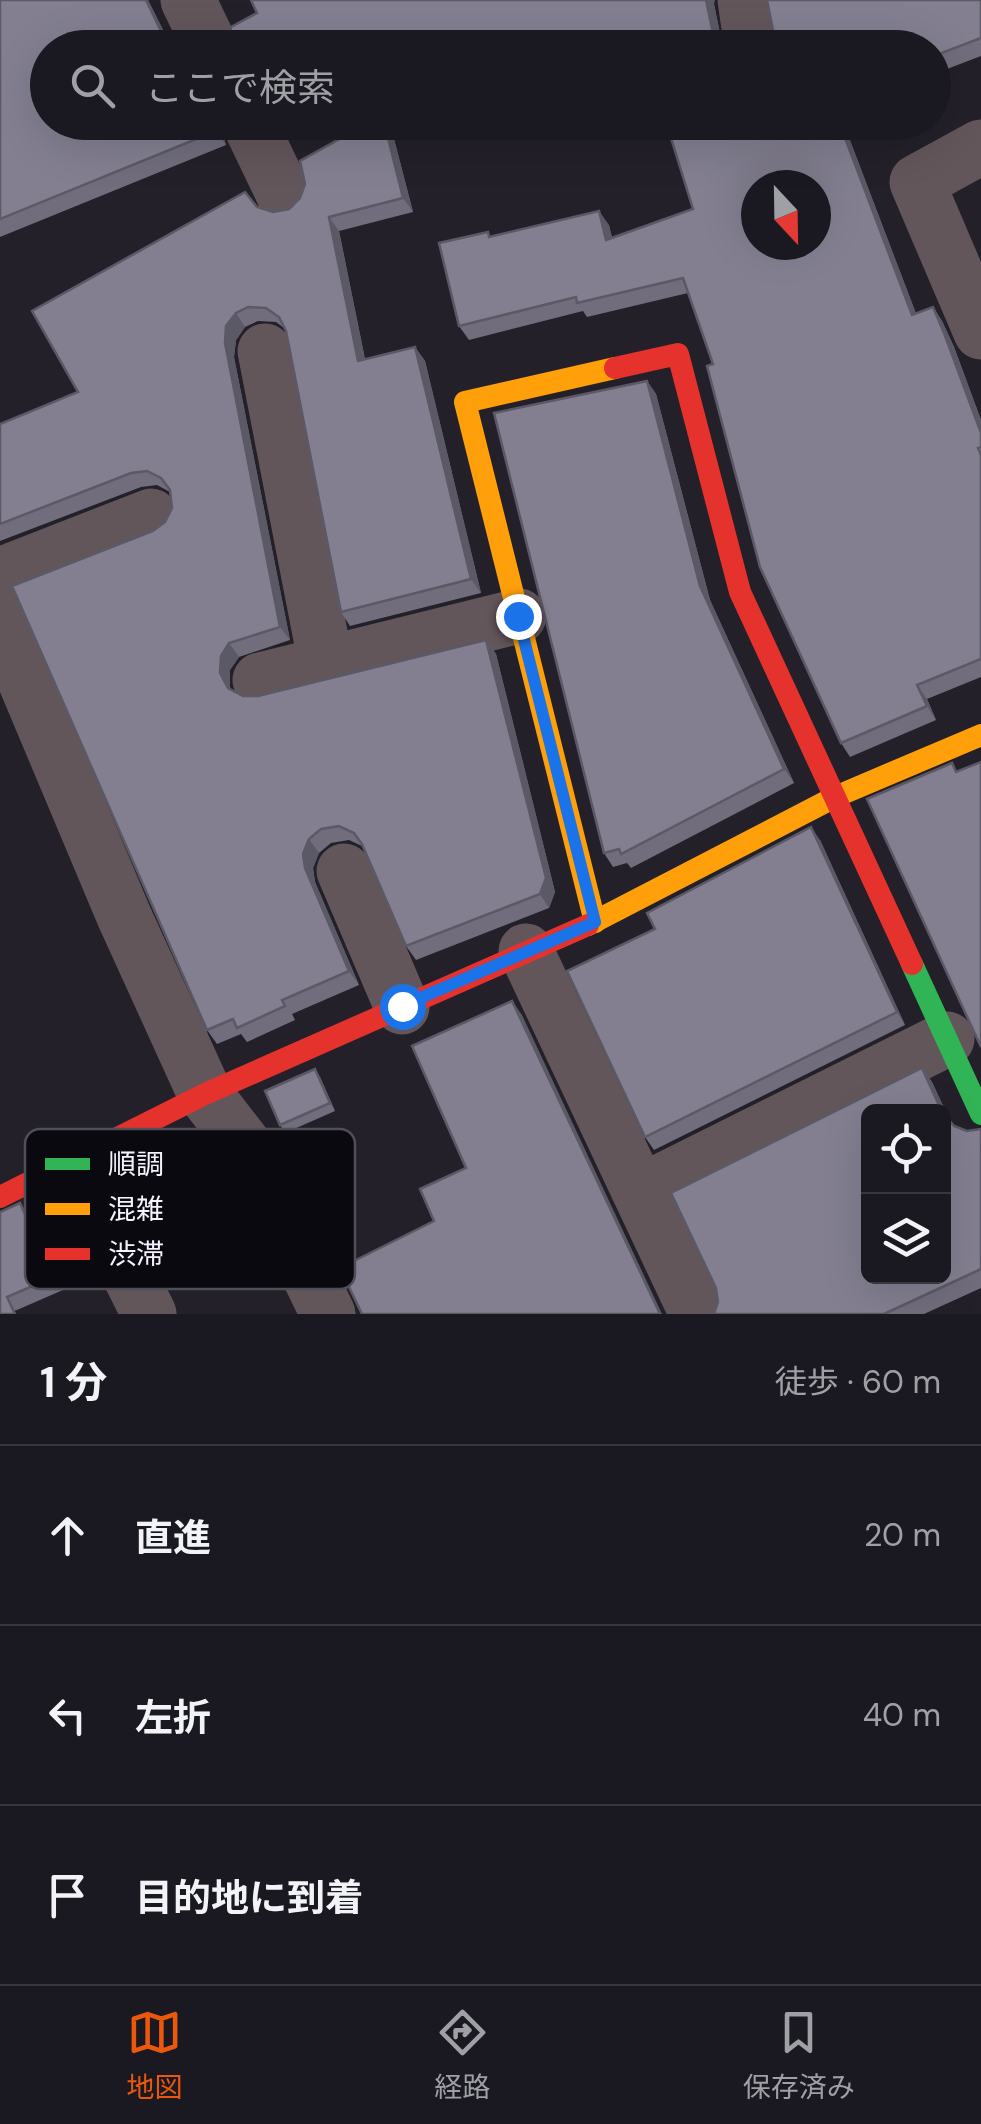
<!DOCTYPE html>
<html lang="ja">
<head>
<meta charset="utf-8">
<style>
  body { margin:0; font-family:"DM Sans","Noto Sans JP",sans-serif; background:#27252d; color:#f1f3f6 }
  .controls { position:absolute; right:30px; bottom:30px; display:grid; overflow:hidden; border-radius:15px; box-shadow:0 10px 40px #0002 }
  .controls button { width:90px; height:90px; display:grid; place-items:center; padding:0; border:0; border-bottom:2px solid #38373e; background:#1a1820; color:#f1f3f6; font:50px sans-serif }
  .compass { position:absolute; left:741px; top:170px; width:90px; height:90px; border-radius:50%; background:#1a1820; box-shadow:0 10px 40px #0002; rotate:158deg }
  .stop { position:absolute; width:30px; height:30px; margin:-22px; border:8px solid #1a73e8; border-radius:50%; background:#fff }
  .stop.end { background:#1a73e8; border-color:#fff; box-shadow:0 2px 10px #0008 }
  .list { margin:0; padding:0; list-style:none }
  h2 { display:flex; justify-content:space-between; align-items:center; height:130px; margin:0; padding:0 40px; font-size:42px }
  h2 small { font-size:32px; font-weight:400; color:#9fa0a5 }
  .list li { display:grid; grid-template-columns:65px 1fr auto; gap:30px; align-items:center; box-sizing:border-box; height:180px; padding:0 40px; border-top:2px solid #38373e }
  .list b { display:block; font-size:38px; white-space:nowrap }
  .list em { font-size:32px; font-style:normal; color:#9fa0a5 }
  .icon { flex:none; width:55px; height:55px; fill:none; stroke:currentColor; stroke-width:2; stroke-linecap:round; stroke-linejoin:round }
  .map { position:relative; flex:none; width:981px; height:1314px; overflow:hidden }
  .search { position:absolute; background:#1a1820; box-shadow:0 10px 40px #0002; left:30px; right:30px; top:30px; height:110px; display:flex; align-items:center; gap:25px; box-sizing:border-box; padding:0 35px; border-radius:55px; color:#9fa0a5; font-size:38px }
  .sheet { height:670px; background:#1a1820 }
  nav { display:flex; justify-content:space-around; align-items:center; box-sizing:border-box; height:140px; border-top:2px solid #38373e; background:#1a1820; font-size:28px; color:#9fa0a5 }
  nav a { display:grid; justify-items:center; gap:5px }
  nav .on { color:#ea580c }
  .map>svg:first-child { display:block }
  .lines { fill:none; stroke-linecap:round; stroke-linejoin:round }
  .street { stroke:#63565b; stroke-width:55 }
  .fast { stroke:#30b455; stroke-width:22 }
  .slow { stroke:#ff9f0a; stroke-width:22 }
  .jam { stroke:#e5322d; stroke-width:22 }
  .wall { fill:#716d7d }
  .shaded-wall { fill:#5c5966 }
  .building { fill:#837f91; stroke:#5c5966; stroke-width:2.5; fill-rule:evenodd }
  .route { stroke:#1a73e8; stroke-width:12 }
  .key { fill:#0a0910; stroke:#504f57; stroke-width:2.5 }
  .key-label { font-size:28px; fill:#f5f2fe }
</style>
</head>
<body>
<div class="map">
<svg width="981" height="1314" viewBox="0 0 981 1314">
  <rect width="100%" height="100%" fill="#23202a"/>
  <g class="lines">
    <g class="street">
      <polyline points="188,0 211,48"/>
      <polyline points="745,0 752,48"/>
      <polyline points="249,122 284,195"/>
      <polyline points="981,147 917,182 981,332"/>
      <polyline points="265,351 326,664"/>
      <polyline points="0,575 151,516"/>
      <polyline points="0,621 124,916 205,1094 309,1229 305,1267 328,1314"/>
      <polyline points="260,680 519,616"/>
      <polyline points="344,871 402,1007"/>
      <polyline points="526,951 697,1314"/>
      <polyline points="73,1161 149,1314"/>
      <polyline points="640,1192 947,1039"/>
    </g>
    <polyline class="fast" points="912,964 981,1114"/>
    <g class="slow">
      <polyline points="595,922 465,402 615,368"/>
      <polyline points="588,925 835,797 981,735"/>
    </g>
    <g class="jam">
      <polyline points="615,368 678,354 740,592 912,964"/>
      <polyline points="0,1197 205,1094 588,925"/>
    </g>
  </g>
  <g class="wall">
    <polygon points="0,0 148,0 172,48 48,48 219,122 226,145 0,237"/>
    <polygon points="981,0 981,56 934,74 934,48"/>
    <polygon points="714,4 723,48 227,48 257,13"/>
    <polygon points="370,122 420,122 392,131 413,212 339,231 365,359 415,347 425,361 481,593 350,626 341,612 286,331 284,328 276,322 258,321 245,327 236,340 234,357 290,640 239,657 230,670 230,687 231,690 243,696 258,696 486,640 496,654 555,892 549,908 416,960 406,946 364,847 349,840 331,843 319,853 313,868 315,882 359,985 292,1014 295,1020 247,1042 241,1034 217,1044 207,1030 153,531 165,522 172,508 170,492 157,485 141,487 0,541 0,424 78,392 257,207 273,212 289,209"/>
    <polygon points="666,122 843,122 916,314 933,307 942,321 954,347 981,420 981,677 927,699 936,720 850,757 841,743 688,293 587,317 583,311 469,340 459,326 491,236 609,225 612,238 693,209"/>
    <polygon points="647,381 656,394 710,600 794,783 631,868 627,863 613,867 604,853"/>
    <polygon points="820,840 905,1025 654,1150 645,1137 655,929"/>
    <polygon points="922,1068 932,1082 950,1121 954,1126 967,1131 981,1129 981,1288 924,1314 714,1314"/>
    <polygon points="320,1077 335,1111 285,1133 280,1125"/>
    <polygon points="20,1203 30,1217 36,1230 64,1218 73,1232 95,1276 17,1310 0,1314"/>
  </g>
  <g class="shaded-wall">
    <polygon points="146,0 148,0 172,48 169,48"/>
    <polygon points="706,0 715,0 714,4 723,48 716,48"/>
    <polygon points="213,122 219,122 226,145 216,131"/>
    <polygon points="384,122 386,122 392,131 413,212 403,198"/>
    <polygon points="839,122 843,122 922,329 912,315"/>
    <polygon points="599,211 609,225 616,254 606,240"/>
    <polygon points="329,217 339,231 368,374 358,361"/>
    <polygon points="933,307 942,321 954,347 981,420 981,433"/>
    <polygon points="236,313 245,327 236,340 234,357 290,640 280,627 225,343 226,326"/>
    <polygon points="415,347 425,361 481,593 471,579"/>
    <polygon points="647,381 656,394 710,600 794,783 784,769 700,586"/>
    <polygon points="486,640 496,654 555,892 549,908 540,894"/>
    <polygon points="229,643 239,657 230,670 230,687 238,702 220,673 221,656"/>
    <polygon points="917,685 927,699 936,720 927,706"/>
    <polygon points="811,827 820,840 905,1025 897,1012"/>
    <polygon points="309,839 319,853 313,868 315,882 359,985 349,971 305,868 303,854"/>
    <polygon points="512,1001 522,1015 662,1314 659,1314"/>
    <polygon points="922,1068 932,1082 953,1127 942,1112"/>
    <polygon points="315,1069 320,1077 335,1111 330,1103"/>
    <polygon points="20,1203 30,1217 42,1245 33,1232"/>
    <polygon points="64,1218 73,1232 95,1276 86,1263"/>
  </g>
  <g class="building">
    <polygon points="0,0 146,0 169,48 48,48 48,122 213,122 216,131 0,219"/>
    <polygon points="251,0 706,0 716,48 637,48 636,40 612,48 227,48 231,27 257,13"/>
    <polygon points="767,0 981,0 981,38 934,56 934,48 770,48 773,30"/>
    <polygon points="370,122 384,122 403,198 329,217 358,361 415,347 471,579 341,612 286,331 279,317 266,308 248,307 236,313 226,326 225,343 280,627 229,643 221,656 220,673 228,688 243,696 258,696 486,640 546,878 540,894 406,946 362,844 354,833 339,826 321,829 309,839 303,854 305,868 349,971 282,1000 285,1006 237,1028 233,1019 207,1030 12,586 153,531 165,522 172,508 170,490 161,478 147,471 131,473 0,524 0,424 78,392 32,311 245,192 257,207 273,212 289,209 300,198 305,184 300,161"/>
    <path d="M 666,122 L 839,122 L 912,315 L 933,307 L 944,333 L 981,433 L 981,447 L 978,448 L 981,455 L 981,659 L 917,685 L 927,706 L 841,743 L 760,567 L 707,366 L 713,364 L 683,278 L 577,303 L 576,297 L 459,326 L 439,243 L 488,232 L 489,237 L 599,211 L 606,240 L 693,209 ZM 756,185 L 816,185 L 816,245 L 756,245 Z"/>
    <polygon points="647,381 700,586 784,769 621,854 619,849 604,853 494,413"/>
    <polygon points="981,762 981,1047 867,799 952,763 956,772"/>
    <polygon points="811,827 897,1012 645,1137 567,971 655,929 647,913"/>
    <polygon points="512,1001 660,1314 362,1314 340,1268 434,1221 420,1189 466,1168 412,1046"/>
    <polygon points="922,1068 942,1112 868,1112 868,1276 944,1276 944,1114 954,1126 967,1131 981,1129 981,1269 884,1314 714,1314 718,1302 716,1288 671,1193"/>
    <polygon points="315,1069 330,1103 280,1125 265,1091"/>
    <polygon points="20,1203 33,1232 64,1218 86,1263 7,1297 15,1314 0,1314 0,1212"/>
  </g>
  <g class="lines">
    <polyline class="route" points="402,1006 595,922 518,616"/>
  </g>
  <rect x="25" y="1129" width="330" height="160" rx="15" class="key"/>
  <rect x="45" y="1158" width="45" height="12" fill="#30b455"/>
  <rect x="45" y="1203" width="45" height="12" fill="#ff9f0a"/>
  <rect x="45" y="1248" width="45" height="12" fill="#e5322d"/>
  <g class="key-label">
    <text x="108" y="1174">順調</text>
    <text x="108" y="1219">混雑</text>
    <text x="108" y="1264">渋滞</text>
  </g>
</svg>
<div class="controls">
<button><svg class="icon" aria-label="locate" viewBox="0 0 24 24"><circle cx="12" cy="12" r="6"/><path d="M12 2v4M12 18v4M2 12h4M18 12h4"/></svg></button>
<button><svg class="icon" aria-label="layers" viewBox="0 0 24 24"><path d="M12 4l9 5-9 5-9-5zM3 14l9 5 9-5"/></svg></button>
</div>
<svg class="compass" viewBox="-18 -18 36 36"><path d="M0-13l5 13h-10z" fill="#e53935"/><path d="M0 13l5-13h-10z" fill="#9fa0a5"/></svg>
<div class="stop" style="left:402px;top:1006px"></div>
<div class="stop end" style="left:518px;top:616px"></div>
<div class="search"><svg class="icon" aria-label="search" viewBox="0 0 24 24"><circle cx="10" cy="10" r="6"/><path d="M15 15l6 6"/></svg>ここで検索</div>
</div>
<section class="sheet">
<h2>1 分<small>徒歩 · 60 m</small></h2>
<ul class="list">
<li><svg class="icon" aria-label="ahead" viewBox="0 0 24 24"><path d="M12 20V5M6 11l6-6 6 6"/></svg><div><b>直進</b></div><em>20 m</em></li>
<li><svg class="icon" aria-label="left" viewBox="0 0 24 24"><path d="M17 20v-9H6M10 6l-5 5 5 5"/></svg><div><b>左折</b></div><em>40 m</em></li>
<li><svg class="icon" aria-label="arrive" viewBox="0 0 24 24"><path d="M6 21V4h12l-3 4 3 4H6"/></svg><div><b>目的地に到着</b></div></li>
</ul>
</section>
<nav>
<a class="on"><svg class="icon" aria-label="map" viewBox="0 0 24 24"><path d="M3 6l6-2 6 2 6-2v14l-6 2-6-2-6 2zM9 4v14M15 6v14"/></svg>地図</a>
<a><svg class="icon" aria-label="directions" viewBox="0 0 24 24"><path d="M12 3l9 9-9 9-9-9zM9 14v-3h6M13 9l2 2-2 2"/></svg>経路</a>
<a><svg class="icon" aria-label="saved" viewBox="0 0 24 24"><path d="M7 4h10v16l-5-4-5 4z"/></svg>保存済み</a>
</nav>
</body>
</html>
